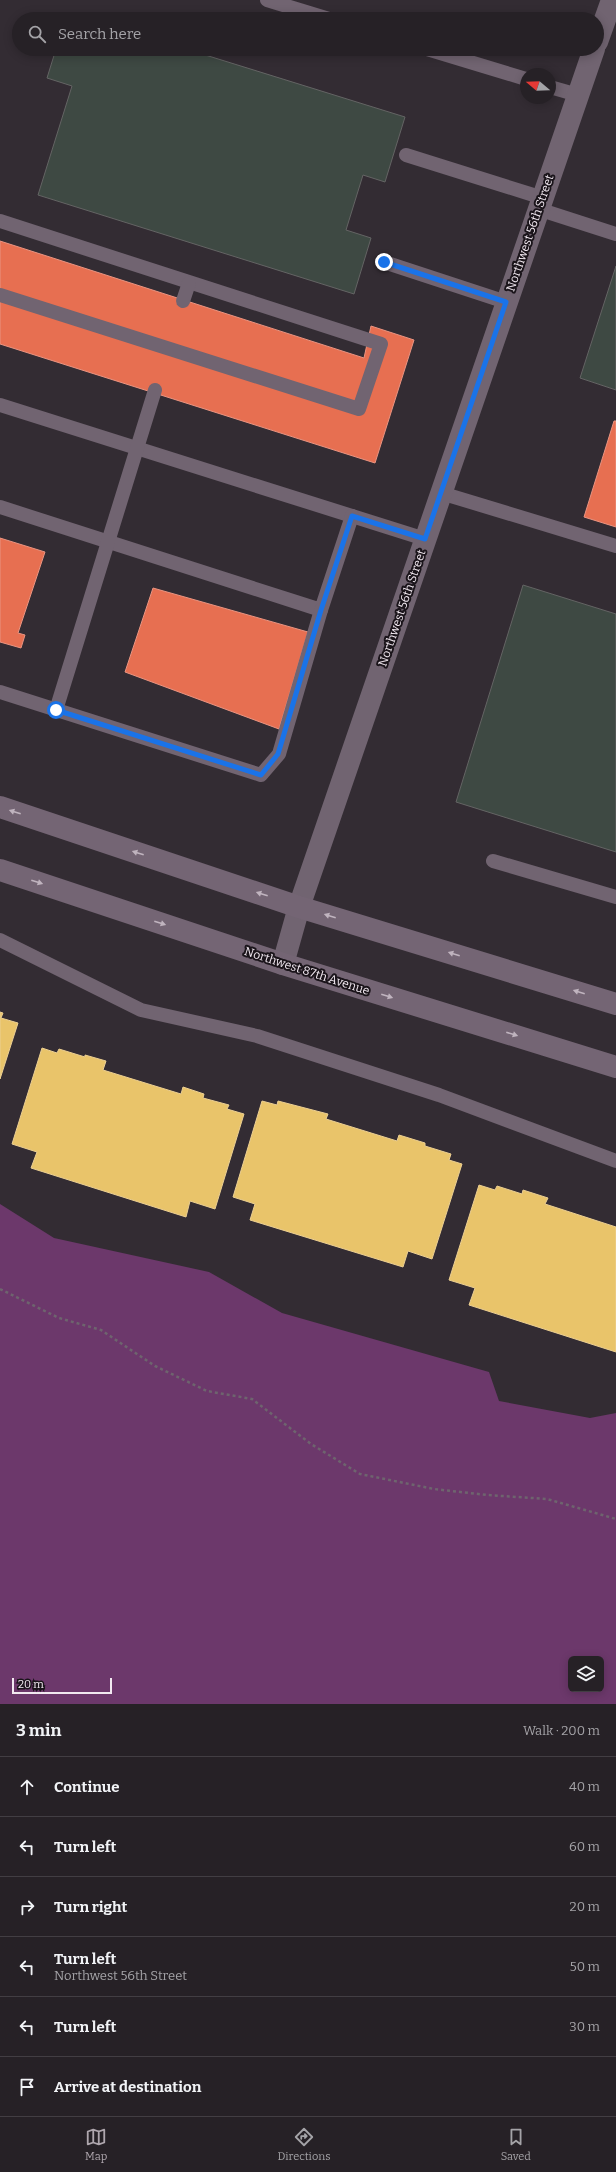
<!DOCTYPE html>
<html lang="en">
<head>
<meta charset="utf-8">
<style>
  body { margin:0; font-family:Bitter,serif; background:#2e292e; color:#f1f3f6 }
  .controls { position:absolute; right:12px; bottom:12px; display:grid; overflow:hidden; border-radius:6px; box-shadow:0 2px 10px #0003 }
  .controls button { width:36px; height:36px; display:grid; place-items:center; padding:0; border:0; border-bottom:1px solid #423e43; background:#262126; color:#f1f3f6; font:20px sans-serif }
  .compass { position:absolute; left:520px; top:68px; width:36px; height:36px; border-radius:50%; background:#262126; box-shadow:0 2px 10px #0003; rotate:289deg }
  .scale { position:absolute; left:12px; bottom:10px; width:100px; box-sizing:border-box; padding-left:4px; border:2px solid #f2e9f1; border-top:0; font-size:11px; line-height:14px; white-space:nowrap; color:#f2e9f1; -webkit-text-stroke:3px #1a141a; paint-order:stroke }
  .stop { position:absolute; width:12px; height:12px; margin:-9px; border:3px solid #1a73e8; border-radius:50%; background:#fff }
  .stop.end { background:#1a73e8; border-color:#fff; box-shadow:0 1px 4px #0008 }
  .list { margin:0; padding:0; list-style:none }
  h2 { display:flex; justify-content:space-between; align-items:center; height:52px; margin:0; padding:0 16px; font-size:17px }
  h2 small { font-size:13px; font-weight:400; color:#a4a3a7 }
  .list li { display:grid; grid-template-columns:26px 1fr auto; gap:12px; align-items:center; box-sizing:border-box; height:60px; padding:0 16px; border-top:1px solid #423e43 }
  .list b { display:block; font-size:15px; white-space:nowrap }
  .list p { margin:0; font-size:13px; white-space:nowrap; color:#a4a3a7 }
  .list em { font-size:13px; font-style:normal; color:#a4a3a7 }
  .icon { flex:none; width:22px; height:22px; fill:none; stroke:currentColor; stroke-width:2; stroke-linecap:round; stroke-linejoin:round }
  .map { position:relative; flex:none; width:616px; height:1704px; overflow:hidden }
  .search { position:absolute; background:#262126; box-shadow:0 2px 10px #0003; left:12px; right:12px; top:12px; height:44px; display:flex; align-items:center; gap:10px; box-sizing:border-box; padding:0 14px; border-radius:22px; color:#a4a3a7; font-size:15px }
  .sheet { height:412px; background:#262126 }
  nav { display:flex; justify-content:space-around; align-items:center; box-sizing:border-box; height:56px; border-top:1px solid #423e43; background:#262126; font-size:11px; color:#a4a3a7 }
  nav a { display:grid; justify-items:center; gap:2px }
  nav .on { color:#afa7ae }
  .map>svg:first-child { display:block }
  .green { fill:#6c386b; fill-rule:evenodd }
  .homes { fill:#e9c46a; stroke:#eccf92 }
  .shops { fill:#e76f51; stroke:#ea9481 }
  .building { fill:#3e4943; stroke:#646464 }
  .lines { fill:none; stroke-linecap:round; stroke-linejoin:round }
  .path { stroke:#6e646e; stroke-width:2.5; stroke-dasharray:3 3; stroke-linecap:butt }
  .service { stroke:#716471; stroke-width:14 }
  .minor { stroke:#716471; stroke-width:22 }
  .secondary { stroke:#746574; stroke-width:22 }
  .oneway { fill:#c0b4bf }
  .route { stroke:#1a73e8; stroke-width:5 }
  .labels { text-anchor:middle; dominant-baseline:central; stroke-width:4; stroke-linejoin:round; paint-order:stroke }
  .street-label { font-size:12px; fill:#f2e9f1; stroke:#1a141a }
</style>
</head>
<body>
<div class="map">
<svg width="616" height="1704" viewBox="0 0 616 1704">
  <rect width="100%" height="100%" fill="#332c33"/>
  <path class="green" d="M 0,1204 L 54,1238 L 209,1272 L 282,1313 L 489,1372 L 499,1401 L 590,1418 L 616,1413 L 616,1704 L 0,1704 ZM 571,1659 L 601,1659 L 601,1689 L 571,1689 Z"/>
  <g class="homes">
    <polygon points="0,1012 3,1013 1,1018 18,1023 0,1079"/>
    <polygon points="42,1048 57,1053 59,1049 85,1057 85,1055 106,1061 103,1070 181,1094 183,1087 204,1094 203,1098 229,1105 227,1109 244,1114 215,1209 190,1201 186,1217 31,1168 37,1152 12,1144"/>
    <polygon points="262,1101 277,1105 278,1101 328,1114 326,1119 397,1141 399,1135 425,1143 425,1146 451,1154 449,1160 462,1164 432,1259 408,1251 403,1267 250,1220 255,1204 233,1197"/>
    <polygon points="479,1185 495,1190 497,1186 522,1194 523,1190 548,1198 545,1204 616,1227 616,1352 469,1305 475,1288 449,1280"/>
  </g>
  <g class="shops">
    <polygon points="0,241 364,358 371,326 414,340 375,463 0,344"/>
    <polygon points="614,421 616,421 616,527 584,517"/>
    <polygon points="0,538 45,552 18,633 25,635 21,648 0,642"/>
    <polygon points="153,588 308,632 279,729 125,672"/>
  </g>
  <g class="building">
    <polygon points="76,15 90,19 75,19"/>
    <polygon points="56,49 186,49 405,117 385,182 363,175 346,230 371,238 354,294 38,195 72,86 47,78"/>
    <polygon points="616,266 616,390 580,378"/>
    <polygon points="523,585 616,614 616,852 456,802"/>
  </g>
  <g class="lines">
    <polyline class="path" points="0,1289 59,1318 101,1330 155,1366 207,1391 252,1399 311,1444 360,1474 434,1489 487,1495 547,1499 616,1519"/>
    <g class="service">
      <polyline points="267,0 329,19"/>
      <polyline points="427,49 526,79"/>
      <polyline points="550,87 578,95"/>
      <polyline points="406,155 543,198"/>
      <polyline points="538,209 616,234"/>
      <polyline points="0,221 381,344 359,409 0,295"/>
      <polyline points="384,262 506,302"/>
      <polyline points="183,301 189,283"/>
      <polyline points="0,405 425,539"/>
      <polyline points="441,493 616,546"/>
      <polyline points="0,507 321,610 352,516"/>
      <polyline points="0,692 261,775 279,754 321,610"/>
      <polyline points="56,710 155,390"/>
      <polyline points="493,861 616,897"/>
      <polyline points="0,940 141,1010 257,1036 439,1095 616,1161"/>
    </g>
    <g class="minor">
      <polyline points="597,42 612,0"/>
      <polyline points="283,964 299,907 594,49"/>
    </g>
    <g class="secondary">
      <polyline points="0,807 299,907 616,1004"/>
      <polyline points="0,870 283,964 616,1067"/>
    </g>
  </g>
  <defs><path id="oneway-solid" d="M-6-.8H1V-3.2L6.5 0L1 3.2V.8H-6Z"/></defs>
  <g class="oneway">
    <use href="#oneway-solid" transform="translate(15 812) rotate(-162)"/>
    <use href="#oneway-solid" transform="translate(138 853) rotate(-162)"/>
    <use href="#oneway-solid" transform="translate(37 882) rotate(18)"/>
    <use href="#oneway-solid" transform="translate(262 894) rotate(-162)"/>
    <use href="#oneway-solid" transform="translate(330 916) rotate(-163)"/>
    <use href="#oneway-solid" transform="translate(160 923) rotate(18)"/>
    <use href="#oneway-solid" transform="translate(454 954) rotate(-163)"/>
    <use href="#oneway-solid" transform="translate(579 992) rotate(-163)"/>
    <use href="#oneway-solid" transform="translate(387 996) rotate(17)"/>
    <use href="#oneway-solid" transform="translate(512 1034) rotate(17)"/>
  </g>
  <g class="lines">
    <polyline class="route" points="56,710 261,775 278,754 321,610 352,516 425,539 506,302 384,262"/>
  </g>
  <g class="labels">
    <g class="street-label">
      <text transform="translate(530 233) rotate(-71)">Northwest 56th Street</text>
      <text transform="translate(402 608) rotate(-71)">Northwest 56th Street</text>
      <text transform="translate(307 971) rotate(18)">Northwest 87th Avenue</text>
    </g>
  </g>
</svg>
<div class="controls">
<button><svg class="icon" aria-label="layers" viewBox="0 0 24 24"><path d="M12 4l9 5-9 5-9-5zM3 14l9 5 9-5"/></svg></button>
</div>
<svg class="compass" viewBox="-18 -18 36 36"><path d="M0-13l5 13h-10z" fill="#e53935"/><path d="M0 13l5-13h-10z" fill="#a4a3a7"/></svg>
<div class="scale">20 m</div>
<div class="stop" style="left:56px;top:710px"></div>
<div class="stop end" style="left:384px;top:262px"></div>
<div class="search"><svg class="icon" aria-label="search" viewBox="0 0 24 24"><circle cx="10" cy="10" r="6"/><path d="M15 15l6 6"/></svg>Search here</div>
</div>
<section class="sheet">
<h2>3 min<small>Walk · 200 m</small></h2>
<ul class="list">
<li><svg class="icon" aria-label="ahead" viewBox="0 0 24 24"><path d="M12 20V5M6 11l6-6 6 6"/></svg><div><b>Continue</b></div><em>40 m</em></li>
<li><svg class="icon" aria-label="left" viewBox="0 0 24 24"><path d="M17 20v-9H6M10 6l-5 5 5 5"/></svg><div><b>Turn left</b></div><em>60 m</em></li>
<li><svg class="icon" aria-label="right" viewBox="0 0 24 24"><path d="M7 20v-9h11M14 6l5 5-5 5"/></svg><div><b>Turn right</b></div><em>20 m</em></li>
<li><svg class="icon" aria-label="left" viewBox="0 0 24 24"><path d="M17 20v-9H6M10 6l-5 5 5 5"/></svg><div><b>Turn left</b><p>Northwest 56th Street</p></div><em>50 m</em></li>
<li><svg class="icon" aria-label="left" viewBox="0 0 24 24"><path d="M17 20v-9H6M10 6l-5 5 5 5"/></svg><div><b>Turn left</b></div><em>30 m</em></li>
<li><svg class="icon" aria-label="arrive" viewBox="0 0 24 24"><path d="M6 21V4h12l-3 4 3 4H6"/></svg><div><b>Arrive at destination</b></div></li>
</ul>
</section>
<nav>
<a class="on"><svg class="icon" aria-label="map" viewBox="0 0 24 24"><path d="M3 6l6-2 6 2 6-2v14l-6 2-6-2-6 2zM9 4v14M15 6v14"/></svg>Map</a>
<a><svg class="icon" aria-label="directions" viewBox="0 0 24 24"><path d="M12 3l9 9-9 9-9-9zM9 14v-3h6M13 9l2 2-2 2"/></svg>Directions</a>
<a><svg class="icon" aria-label="saved" viewBox="0 0 24 24"><path d="M7 4h10v16l-5-4-5 4z"/></svg>Saved</a>
</nav>
</body>
</html>
